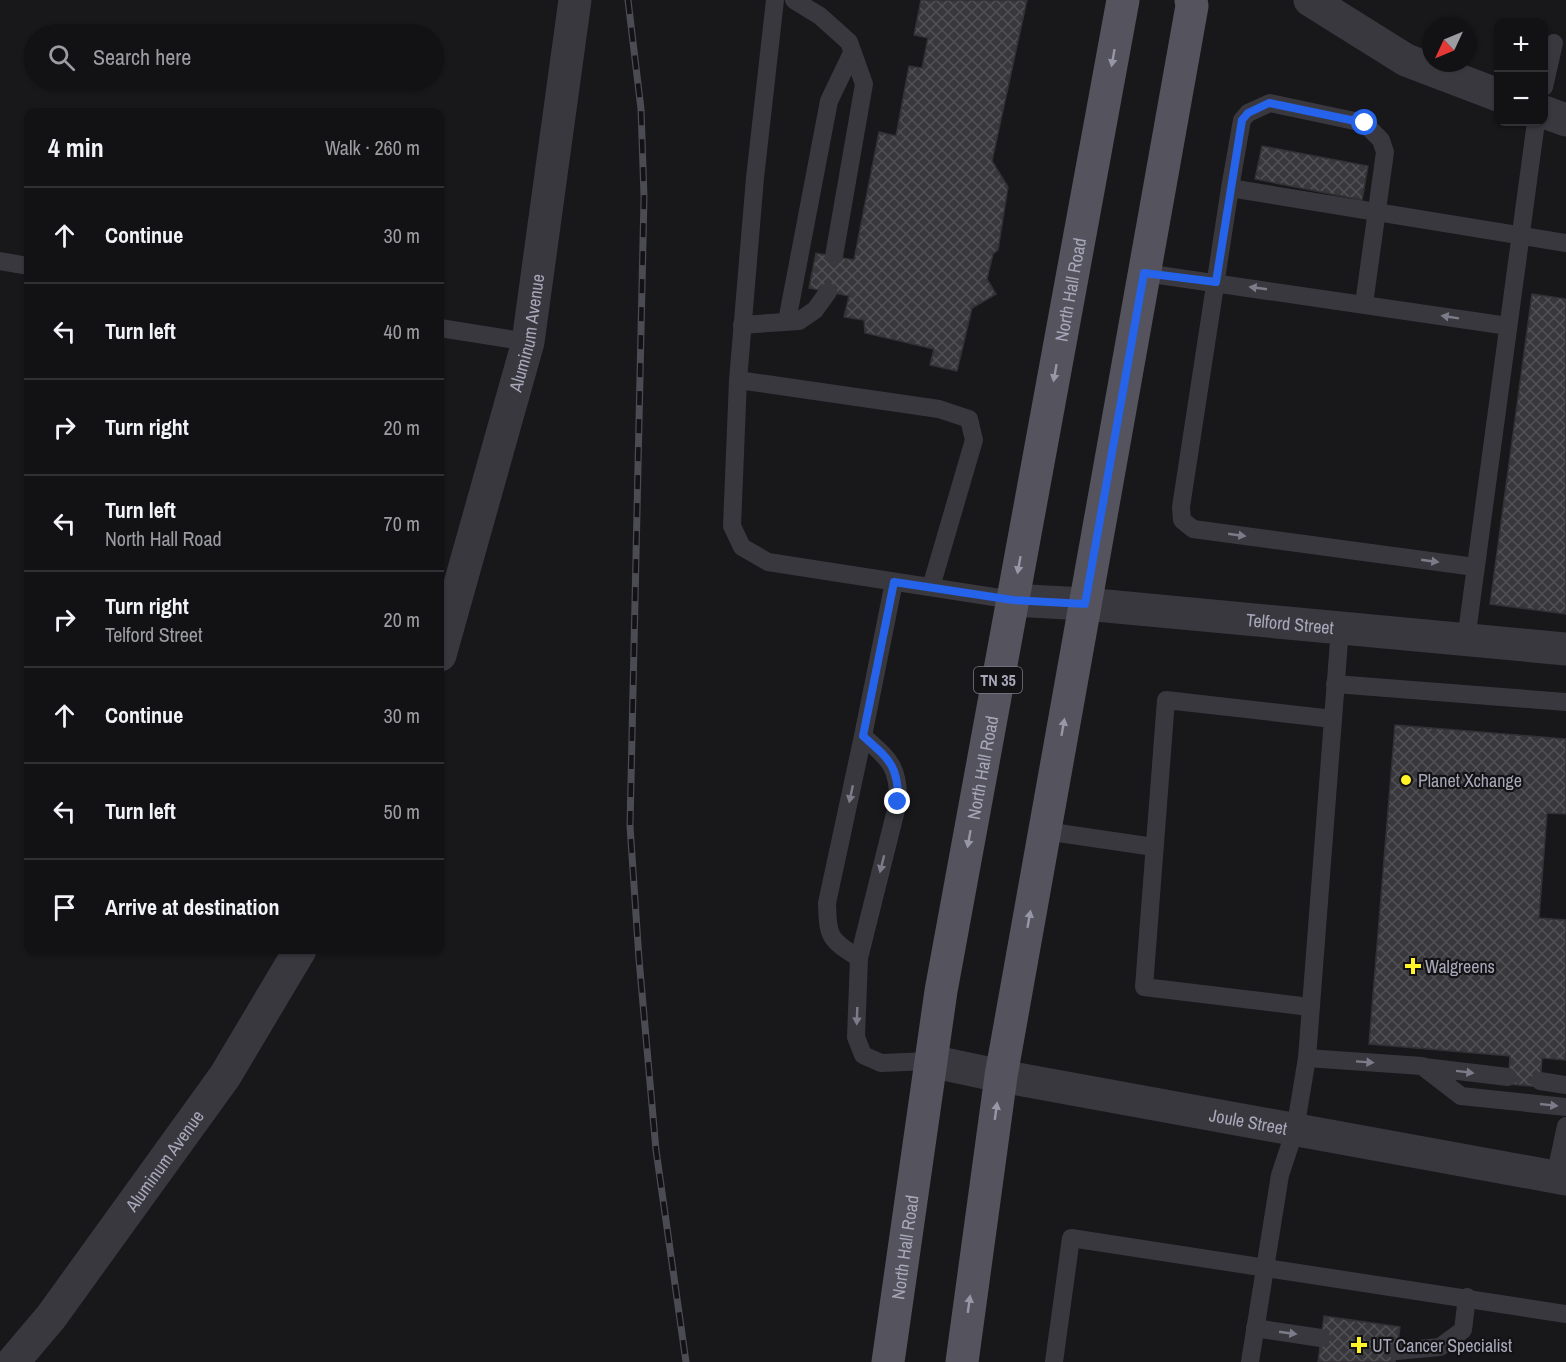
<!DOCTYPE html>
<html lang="en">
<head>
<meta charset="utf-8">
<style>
  body { margin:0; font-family:"Archivo Narrow",sans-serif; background:#1f1f21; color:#f1f3f6 }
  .controls { position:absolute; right:18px; top:18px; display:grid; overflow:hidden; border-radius:12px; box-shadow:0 2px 4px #0004 }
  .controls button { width:54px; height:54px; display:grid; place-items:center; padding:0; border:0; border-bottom:2px solid #313133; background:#121113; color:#f1f3f6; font:30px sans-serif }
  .compass { position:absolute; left:1422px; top:18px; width:54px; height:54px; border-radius:50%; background:#121113; box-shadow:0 2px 4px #0004; rotate:226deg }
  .stop { position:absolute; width:18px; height:18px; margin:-14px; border:4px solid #2563eb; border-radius:50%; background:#fff }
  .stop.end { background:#2563eb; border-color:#fff; box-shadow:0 2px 6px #0008 }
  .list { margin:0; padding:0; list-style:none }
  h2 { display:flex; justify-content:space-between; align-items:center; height:78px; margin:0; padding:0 24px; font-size:26px }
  h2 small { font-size:20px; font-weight:400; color:#9c9da0 }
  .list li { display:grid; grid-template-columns:39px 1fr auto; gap:18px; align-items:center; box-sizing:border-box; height:96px; padding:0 24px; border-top:2px solid #313133 }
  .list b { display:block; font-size:22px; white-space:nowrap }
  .list p { margin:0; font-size:20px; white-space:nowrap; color:#9c9da0 }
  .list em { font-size:20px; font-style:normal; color:#9c9da0 }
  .icon { flex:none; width:33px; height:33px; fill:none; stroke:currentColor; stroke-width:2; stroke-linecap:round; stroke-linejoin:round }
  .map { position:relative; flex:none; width:1566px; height:1362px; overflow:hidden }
  .search { position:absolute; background:#121113; box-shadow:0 2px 4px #0004; left:24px; top:24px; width:420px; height:66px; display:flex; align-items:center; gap:15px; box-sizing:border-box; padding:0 21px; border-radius:33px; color:#9c9da0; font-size:22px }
  .panel { position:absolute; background:#121113; box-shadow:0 2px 4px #0004; left:24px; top:108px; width:420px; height:846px; border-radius:12px }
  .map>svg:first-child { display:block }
  .building { fill:url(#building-cross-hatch); stroke:#323135; stroke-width:1.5 }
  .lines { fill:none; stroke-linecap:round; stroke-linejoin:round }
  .service { stroke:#39383f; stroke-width:18 }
  .minor { stroke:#39383f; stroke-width:33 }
  .tertiary { stroke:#39383f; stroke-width:33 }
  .primary { stroke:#54535e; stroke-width:33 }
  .rail-casing { stroke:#4b4b54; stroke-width:7 }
  .rail { stroke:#131214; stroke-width:4.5; stroke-dasharray:14; stroke-linecap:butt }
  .oneway { fill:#9797a8 }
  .oneway2 { fill:#7c7b89 }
  .route { stroke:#2563eb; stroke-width:8 }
  .poi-dot { fill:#fff529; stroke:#131214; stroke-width:2 }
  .labels { text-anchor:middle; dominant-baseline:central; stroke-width:4.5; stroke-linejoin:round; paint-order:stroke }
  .shield { fill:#131214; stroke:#7b7b88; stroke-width:1.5 }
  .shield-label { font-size:16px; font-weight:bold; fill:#a8a8ba }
  .street-label { font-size:18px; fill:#a8a8ba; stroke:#131214 }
  .poi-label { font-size:18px; fill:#a8a8ba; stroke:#131214; text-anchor:start }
</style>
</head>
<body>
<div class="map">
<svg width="1566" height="1362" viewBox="0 0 1566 1362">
  <defs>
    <pattern id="building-cross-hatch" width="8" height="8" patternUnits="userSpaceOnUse" patternTransform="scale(1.5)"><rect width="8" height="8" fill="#38373b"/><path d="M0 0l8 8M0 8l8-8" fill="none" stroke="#525155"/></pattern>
  </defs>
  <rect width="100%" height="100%" fill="#181719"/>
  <g class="building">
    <polygon points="921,0 1027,0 992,161 1008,187 998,250 993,254 987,279 996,294 972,308 957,371 930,365 934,349 865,333 864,320 844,317 849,296 809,288 816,253 854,260 879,132 896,136 909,66 922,68 928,38 914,35"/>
    <polygon points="1262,146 1368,166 1362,200 1255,179"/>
    <polygon points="1532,294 1566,299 1566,614 1490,604"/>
    <polygon points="1395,725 1566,739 1566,814 1547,813 1539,918 1566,920 1566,1060 1542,1058 1540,1087 1508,1084 1510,1056 1369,1044"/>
    <polygon points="1324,1316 1400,1327 1395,1362 1318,1362"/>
  </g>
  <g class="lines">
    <g class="service">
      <polyline points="775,0 755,178 738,380 732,526 742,547 768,562 1013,600"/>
      <polyline points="794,0 820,16 849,42 864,84 834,256"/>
      <polyline points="1544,87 1554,43"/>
      <polyline points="1230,188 1566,243"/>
      <polyline points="0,261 28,266"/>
      <polyline points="1145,273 1508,326"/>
      <polyline points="1364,304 1385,152 1381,140 1364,123 1270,103 1248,113 1242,120 1230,188 1181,507 1182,520 1193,529 1475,567"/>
      <polyline points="787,321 829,101 852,53"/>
      <polyline points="742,325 799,321 815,310 828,292"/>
      <polyline points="440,328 528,342"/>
      <polyline points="738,380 939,409 969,419 974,440 931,587"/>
      <polyline points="1466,640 1536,122"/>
      <polyline points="1335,684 1566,702"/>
      <path d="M 863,736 C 889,759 899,766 898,802 L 859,958 L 856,1037 L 863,1055 L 881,1063 L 930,1061"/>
      <polyline points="1045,831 1154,847"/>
      <path d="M 859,958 C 829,939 828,938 827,903 L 863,736 L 894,582"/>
      <polyline points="1310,1007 1144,987 1166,700 1333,719"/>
      <polyline points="1307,1058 1422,1066 1461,1096 1566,1107"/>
      <polyline points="1424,1067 1508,1077"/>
      <polyline points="1540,1081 1566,1085"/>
      <polyline points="1555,1177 1566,1126"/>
      <polyline points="1255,1328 1321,1338"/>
      <polyline points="1397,1351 1440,1347 1463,1330 1467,1297"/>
      <polyline points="1054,1362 1071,1238 1566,1314"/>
      <polyline points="1250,1362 1280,1175 1295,1130 1307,1058 1340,628"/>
    </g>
    <g class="minor">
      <polyline points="1310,0 1406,60 1498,95"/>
      <polyline points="1544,112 1566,120"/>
      <path id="s1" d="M 1013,600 L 1085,604 L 1566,649"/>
      <path id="s2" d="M 440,655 L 528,342 L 575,0"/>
      <path id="s3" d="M 13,1362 L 51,1317 L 225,1076 L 300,950"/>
    </g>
    <path class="tertiary" id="s4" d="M 930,1061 L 1001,1076 L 1566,1179"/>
    <g class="primary">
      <path id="s5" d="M 888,1362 L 941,991 L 1123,0"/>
      <polyline points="962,1362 1001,1076 1192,6 1191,0"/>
    </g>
    <defs>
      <polyline id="rail" points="628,0 641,109 644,197 630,826 639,959 656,1150 686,1362"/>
    </defs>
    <use href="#rail" class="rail-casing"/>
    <use href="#rail" class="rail"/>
  </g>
  <defs><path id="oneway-solid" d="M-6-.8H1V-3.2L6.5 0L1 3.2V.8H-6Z" transform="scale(1.5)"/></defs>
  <g class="oneway">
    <use href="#oneway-solid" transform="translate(1113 58) rotate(100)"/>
    <use href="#oneway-solid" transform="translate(1055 373) rotate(100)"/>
    <use href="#oneway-solid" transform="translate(1019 565) rotate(100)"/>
    <use href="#oneway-solid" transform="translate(1063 727) rotate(-80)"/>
    <use href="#oneway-solid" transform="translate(969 839) rotate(100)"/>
    <use href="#oneway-solid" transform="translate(1029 919) rotate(-80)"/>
    <use href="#oneway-solid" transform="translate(996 1111) rotate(-82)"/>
    <use href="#oneway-solid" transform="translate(969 1304) rotate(-82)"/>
  </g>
  <g class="oneway2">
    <use href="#oneway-solid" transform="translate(1258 288) rotate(-172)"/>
    <use href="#oneway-solid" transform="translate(1450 317) rotate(-171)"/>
    <use href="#oneway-solid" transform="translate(1237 535) rotate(8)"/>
    <use href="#oneway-solid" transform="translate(1430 561) rotate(8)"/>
    <use href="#oneway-solid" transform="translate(851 794) rotate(102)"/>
    <use href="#oneway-solid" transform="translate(882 864) rotate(104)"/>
    <use href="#oneway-solid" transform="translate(857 1016) rotate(92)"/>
    <use href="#oneway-solid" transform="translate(1365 1062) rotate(4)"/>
    <use href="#oneway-solid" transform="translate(1465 1072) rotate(7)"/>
    <use href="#oneway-solid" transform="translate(1549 1105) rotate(6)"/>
    <use href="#oneway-solid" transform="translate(1288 1333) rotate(8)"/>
  </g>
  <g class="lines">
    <path class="route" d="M 898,802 C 899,766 889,759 863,736 L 894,582 L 1013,600 L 1085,604 L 1144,273 L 1216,282 L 1242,120 L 1248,113 L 1269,103 L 1365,123"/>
  </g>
  <g class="poi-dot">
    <circle cx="1406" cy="780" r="6"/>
    <path d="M1410 957h6v6h6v6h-6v6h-6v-6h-6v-6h6z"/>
    <path d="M1356 1336h6v6h6v6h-6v6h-6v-6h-6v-6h6z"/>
  </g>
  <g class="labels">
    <rect class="shield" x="974" y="667" width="48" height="26" rx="4.5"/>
    <g class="shield-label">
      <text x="998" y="680">TN 35</text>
    </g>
    <g class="street-label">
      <text stroke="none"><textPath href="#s5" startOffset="1088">North Hall Road</textPath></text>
      <text stroke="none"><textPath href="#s2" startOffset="334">Aluminum Avenue</textPath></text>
      <text stroke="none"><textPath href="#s1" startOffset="278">Telford Street</textPath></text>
      <text stroke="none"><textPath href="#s5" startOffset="602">North Hall Road</textPath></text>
      <text stroke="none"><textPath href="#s4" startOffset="324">Joule Street</textPath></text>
      <text stroke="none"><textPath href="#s3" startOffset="252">Aluminum Avenue</textPath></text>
      <text stroke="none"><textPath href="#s5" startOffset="116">North Hall Road</textPath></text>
    </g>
    <g class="poi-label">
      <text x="1418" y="780">Planet Xchange</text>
      <text x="1425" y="966">Walgreens</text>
      <text x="1372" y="1345">UT Cancer Specialist</text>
    </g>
  </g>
</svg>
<div class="controls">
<button>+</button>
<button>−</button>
</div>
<svg class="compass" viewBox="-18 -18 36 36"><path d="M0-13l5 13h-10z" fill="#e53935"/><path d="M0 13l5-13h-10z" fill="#9c9da0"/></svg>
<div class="stop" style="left:1365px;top:123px"></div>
<div class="stop end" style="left:898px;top:802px"></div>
<div class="search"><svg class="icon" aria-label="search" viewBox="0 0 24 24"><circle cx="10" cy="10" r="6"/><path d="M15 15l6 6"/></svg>Search here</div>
<section class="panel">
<h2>4 min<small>Walk · 260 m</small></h2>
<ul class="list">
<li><svg class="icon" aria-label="ahead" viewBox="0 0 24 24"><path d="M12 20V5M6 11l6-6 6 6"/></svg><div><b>Continue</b></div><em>30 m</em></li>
<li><svg class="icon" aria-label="left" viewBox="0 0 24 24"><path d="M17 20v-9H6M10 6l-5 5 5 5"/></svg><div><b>Turn left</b></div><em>40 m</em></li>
<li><svg class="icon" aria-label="right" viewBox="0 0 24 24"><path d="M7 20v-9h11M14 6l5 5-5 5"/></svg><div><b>Turn right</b></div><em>20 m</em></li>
<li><svg class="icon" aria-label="left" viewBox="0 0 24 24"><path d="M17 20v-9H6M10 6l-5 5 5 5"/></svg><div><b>Turn left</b><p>North Hall Road</p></div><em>70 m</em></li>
<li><svg class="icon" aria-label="right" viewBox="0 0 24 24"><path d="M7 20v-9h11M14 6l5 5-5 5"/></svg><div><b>Turn right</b><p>Telford Street</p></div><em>20 m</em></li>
<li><svg class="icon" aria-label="ahead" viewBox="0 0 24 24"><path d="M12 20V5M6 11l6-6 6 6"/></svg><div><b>Continue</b></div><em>30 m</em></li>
<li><svg class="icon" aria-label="left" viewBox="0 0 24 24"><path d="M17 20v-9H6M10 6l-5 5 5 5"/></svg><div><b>Turn left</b></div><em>50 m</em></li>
<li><svg class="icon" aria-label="arrive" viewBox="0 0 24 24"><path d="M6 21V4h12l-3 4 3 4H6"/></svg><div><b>Arrive at destination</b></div></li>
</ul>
</section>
</div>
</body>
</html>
